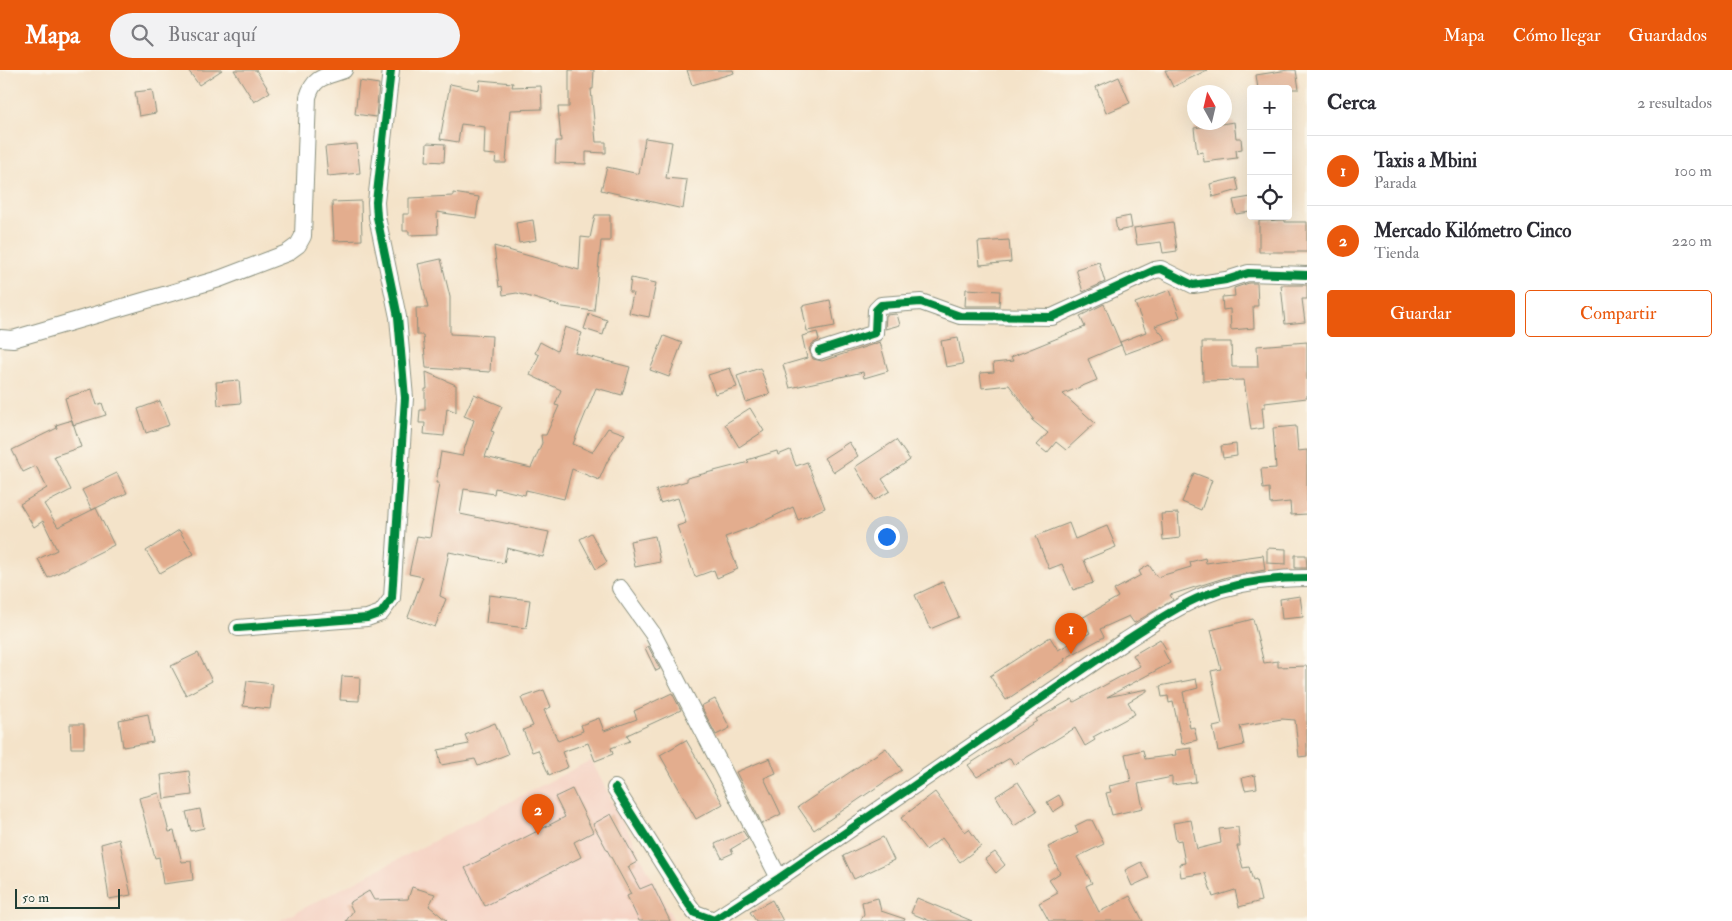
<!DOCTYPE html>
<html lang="es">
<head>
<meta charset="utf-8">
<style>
  body { margin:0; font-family:"IM FELL Double Pica",serif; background:#f2f2f3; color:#2b2b33 }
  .controls { position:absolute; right:15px; top:15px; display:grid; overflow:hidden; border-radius:5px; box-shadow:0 5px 20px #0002 }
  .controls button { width:45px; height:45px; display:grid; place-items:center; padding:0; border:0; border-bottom:1px solid #e1e1e2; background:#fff; color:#2b2b33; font:25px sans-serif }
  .compass { position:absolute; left:1187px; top:15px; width:45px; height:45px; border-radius:50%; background:#fff; box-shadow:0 5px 20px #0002; rotate:352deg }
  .scale { position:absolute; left:15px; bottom:12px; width:105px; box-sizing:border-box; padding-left:5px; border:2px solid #1f3d34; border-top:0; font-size:14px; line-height:18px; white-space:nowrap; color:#1f3d34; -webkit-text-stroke:4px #fbf7ec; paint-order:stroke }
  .you { position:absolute; left:886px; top:466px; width:18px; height:18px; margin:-12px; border:4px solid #fff; border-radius:50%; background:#1a73e8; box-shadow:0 0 0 8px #1a73e833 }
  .badge { display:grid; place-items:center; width:32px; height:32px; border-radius:50%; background:#ea580c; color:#fff; font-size:16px; font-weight:700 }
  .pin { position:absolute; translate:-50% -41px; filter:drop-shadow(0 1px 2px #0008) }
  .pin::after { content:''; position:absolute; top:26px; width:18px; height:15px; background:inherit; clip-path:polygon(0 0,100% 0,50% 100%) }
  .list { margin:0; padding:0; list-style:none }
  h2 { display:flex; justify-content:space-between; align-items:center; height:65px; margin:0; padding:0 20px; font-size:21px }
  h2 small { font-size:16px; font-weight:400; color:#7c7c81 }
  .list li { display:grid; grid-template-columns:32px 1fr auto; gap:15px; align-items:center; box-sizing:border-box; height:70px; padding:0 20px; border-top:1px solid #e1e1e2 }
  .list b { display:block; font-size:19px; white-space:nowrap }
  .list p { margin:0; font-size:16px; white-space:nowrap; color:#7c7c81 }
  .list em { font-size:16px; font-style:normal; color:#7c7c81 }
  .actions { display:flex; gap:10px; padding:15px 20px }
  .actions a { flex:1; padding:11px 0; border:1px solid #ea580c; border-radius:5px; text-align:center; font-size:18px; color:#ea580c }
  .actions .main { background:#ea580c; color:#fff }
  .icon { flex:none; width:28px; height:28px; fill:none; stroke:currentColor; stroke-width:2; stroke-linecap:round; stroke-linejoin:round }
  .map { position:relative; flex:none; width:1307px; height:851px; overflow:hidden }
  header { display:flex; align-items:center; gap:30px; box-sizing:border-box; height:70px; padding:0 25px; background:#ea580c; color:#fff }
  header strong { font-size:24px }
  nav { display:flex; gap:28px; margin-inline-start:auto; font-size:18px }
  .search { width:350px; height:45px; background:#f2f2f3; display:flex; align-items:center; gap:12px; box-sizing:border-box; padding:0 18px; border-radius:28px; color:#7c7c81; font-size:19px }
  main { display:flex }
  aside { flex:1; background:#fff }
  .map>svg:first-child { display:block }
  .built { fill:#f5d2c3 }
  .building { fill:#e3ad8e }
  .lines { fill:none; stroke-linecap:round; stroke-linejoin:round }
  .minor-casing { stroke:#8a907e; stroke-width:18 }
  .minor { stroke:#fff; stroke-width:16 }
  .cycleway-casing { stroke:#fbf7ec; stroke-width:11 }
  .cycleway { stroke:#00873e; stroke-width:8 }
</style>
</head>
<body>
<header>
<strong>Mapa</strong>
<div class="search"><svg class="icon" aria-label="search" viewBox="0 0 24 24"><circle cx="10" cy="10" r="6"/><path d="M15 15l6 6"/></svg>Buscar aquí</div>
<nav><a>Mapa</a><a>Cómo llegar</a><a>Guardados</a></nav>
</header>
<main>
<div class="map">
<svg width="1307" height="851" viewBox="0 0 1307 851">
  <rect width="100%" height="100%" fill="#fbf7ec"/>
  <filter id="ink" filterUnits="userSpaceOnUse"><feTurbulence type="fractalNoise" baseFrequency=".02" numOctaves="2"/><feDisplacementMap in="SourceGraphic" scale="10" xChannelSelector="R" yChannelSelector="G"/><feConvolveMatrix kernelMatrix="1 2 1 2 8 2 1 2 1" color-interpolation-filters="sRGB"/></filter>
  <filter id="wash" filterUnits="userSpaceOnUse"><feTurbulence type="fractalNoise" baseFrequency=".0096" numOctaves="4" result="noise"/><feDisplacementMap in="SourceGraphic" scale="20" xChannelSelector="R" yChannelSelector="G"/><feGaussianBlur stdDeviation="1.12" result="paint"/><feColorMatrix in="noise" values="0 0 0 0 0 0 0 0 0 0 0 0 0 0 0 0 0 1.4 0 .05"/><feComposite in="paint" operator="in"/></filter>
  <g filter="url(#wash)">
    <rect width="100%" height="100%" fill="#f4e3c9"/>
    <polygon class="built" points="591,690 674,851 279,851"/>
    <g id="blocks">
      <g class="building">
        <polygon points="188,0 222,0 199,15"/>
        <polygon points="234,0 256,0 270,22 254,32"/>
        <polygon points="569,0 594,0 593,19 591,19 596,72 606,72 606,83 586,82 586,94 555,93 556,71 561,71 558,37 569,37"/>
        <polygon points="687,0 733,0 734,3 692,15"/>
        <polygon points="1165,0 1207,0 1173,17"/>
        <polygon points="1288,0 1296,0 1299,19 1258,19 1256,5"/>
        <polygon points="1119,7 1130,33 1106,43 1096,17"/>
        <polygon points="480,10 513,13 512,17 541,16 542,39 510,40 506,93 495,93 496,85 484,84 485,57 461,54 458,72 440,69 450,14 479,20"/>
        <polygon points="359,11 379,14 376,47 355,44"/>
        <polygon points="152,20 156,43 139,46 135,22"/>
        <polygon points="1234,52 1236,68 1241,68 1242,79 1236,80 1237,88 1204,92 1203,82 1197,83 1194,58"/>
        <polygon points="645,68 672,72 666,108 687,110 683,139 601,120 607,97 639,104"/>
        <polygon points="427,73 445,74 444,92 426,91"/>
        <polygon points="357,74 360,103 328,106 325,77"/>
        <polygon points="1236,108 1239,120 1213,127 1210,114"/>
        <polygon points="453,123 479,127 476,148 437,142 438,164 409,165 409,161 403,161 403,144 409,144 409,128 453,126"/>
        <polygon points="1251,127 1251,142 1236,144 1233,130"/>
        <polygon points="361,131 362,170 334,171 332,132"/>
        <polygon points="595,145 610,145 610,171 601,171 594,241 563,237 517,223 503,225 502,216 499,217 494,176 579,200 581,167 590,168"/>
        <polygon points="1130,146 1132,158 1117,161 1115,149"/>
        <polygon points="533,150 536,170 519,173 516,153"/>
        <polygon points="1285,150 1285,152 1307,152 1307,182 1259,182 1259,151"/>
        <polygon points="1173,152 1177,181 1163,183 1161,172 1137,175 1134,158"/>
        <polygon points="1009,170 1011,192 980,195 978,172"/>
        <polygon points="441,189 450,227 450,264 492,266 490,302 426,298 423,265 417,265 416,238 428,238 418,194"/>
        <polygon points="1099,192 1105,212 1083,222 1076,199"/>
        <polygon points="631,208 656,213 649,247 629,243 633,223 629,223"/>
        <polygon points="1249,213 1257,213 1258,236 1253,236 1254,258 1231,260 1230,239 1223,240 1222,227 1235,226 1234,218"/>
        <polygon points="1281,215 1307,215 1307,229 1302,229 1305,252 1285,254"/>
        <polygon points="966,219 1000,221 999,236 965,236"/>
        <polygon points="1170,220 1180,247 1155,256 1166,269 1125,284 1120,272 1146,262 1135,233"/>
        <polygon points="830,230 835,256 807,261 802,236"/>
        <polygon points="1104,234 1121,275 1088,289 1097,310 1063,324 1095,353 1066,380 1056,372 1047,383 1037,375 1048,363 1032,350 1034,349 1009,315 982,318 980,303 994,302 993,293 1013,291 1011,287 1085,257 1080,246"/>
        <polygon points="589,244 607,250 603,265 584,259"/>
        <polygon points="897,244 900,255 885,259 886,245"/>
        <polygon points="565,257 582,263 575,283 630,297 622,325 596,318 573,374 592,382 608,358 625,364 607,392 599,410 572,399 564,429 526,420 525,425 495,418 494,424 464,419 460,444 549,462 543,487 507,478 504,493 449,482 440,526 446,529 435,557 408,547 423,507 409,504 417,466 430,468 439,413 436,413 441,382 462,386 474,350 464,346 474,324 502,336 491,361 494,362 485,387 531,398 542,373 541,365 546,365 559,336 555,335 561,320 530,305 539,285 535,283 540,272 557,281"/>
        <polygon points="817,262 819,270 812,274 809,279 813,289 822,291 880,272 888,301 864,308 863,302 790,318 783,295 807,288 802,266"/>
        <polygon points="664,266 682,273 669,307 650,300"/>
        <polygon points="958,268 963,294 946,297 941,271"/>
        <polygon points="1202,272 1231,272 1232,297 1258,297 1257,276 1307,272 1307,328 1265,333 1265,337 1262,337 1264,358 1251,360 1244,310 1203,311"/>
        <polygon points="730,298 737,317 715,324 708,305"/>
        <polygon points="760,298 770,324 746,332 737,306"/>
        <polygon points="426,302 456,315 456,342 447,338 444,366 424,364 425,353 419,353 420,340 425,340 425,319 427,319"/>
        <polygon points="239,310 241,333 218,335 216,312"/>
        <polygon points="92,319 97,335 102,333 106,345 73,355 65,328"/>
        <polygon points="160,331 169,355 146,363 138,339"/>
        <polygon points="750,338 764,361 739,377 725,354"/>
        <polygon points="72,350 81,377 54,386 71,420 44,434 58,457 96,438 114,475 48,508 38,489 57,480 43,451 34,457 20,434 47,418 36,396 23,402 12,380 57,358 56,355"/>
        <polygon points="1296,356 1298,381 1307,380 1307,444 1291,445 1290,432 1270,434 1269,418 1263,419 1261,399 1276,398 1273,358"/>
        <polygon points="896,370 910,390 882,409 890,421 875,430 855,397"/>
        <polygon points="849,372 858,386 834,402 824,388"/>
        <polygon points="1236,374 1237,386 1223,388 1221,376"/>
        <polygon points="790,380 796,396 807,392 825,438 798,450 793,437 752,457 725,467 738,499 717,508 714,500 695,507 677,456 686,453 678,428 660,433 656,420 687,411 687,408 749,392 747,390 777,381 778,385"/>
        <polygon points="117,403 127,423 92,440 82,420"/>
        <polygon points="1194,403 1212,410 1201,440 1182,432"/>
        <polygon points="1178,443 1180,468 1163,470 1161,444"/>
        <polygon points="1069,453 1075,469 1107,456 1116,477 1084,490 1093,513 1073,520 1062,494 1049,499 1036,466"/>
        <polygon points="179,460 194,484 160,503 146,481"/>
        <polygon points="591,463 607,492 596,499 580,469"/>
        <polygon points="655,466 660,492 635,497 630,471"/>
        <polygon points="1267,478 1286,479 1286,494 1267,493"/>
        <polygon points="1263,485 1265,500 1227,507 1170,525 1173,530 1134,553 1129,546 1100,559 1104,567 1064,589 1065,591 1006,630 990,606 1050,567 1058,580 1090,563 1082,548 1118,527 1114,520 1141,505 1139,501 1149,495 1157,507 1191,497 1190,492 1205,488 1206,493"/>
        <polygon points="1295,485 1306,485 1307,498 1295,498"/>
        <polygon points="943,512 959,547 930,559 915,525"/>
        <polygon points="489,525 530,530 526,558 486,553"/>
        <polygon points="1300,526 1303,547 1282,549 1280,529"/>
        <polygon points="1253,549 1264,593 1278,591 1278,597 1307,596 1307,686 1299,687 1295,650 1282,649 1240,656 1244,675 1218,681 1213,657 1222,655 1211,601 1221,599 1211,560"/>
        <polygon points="1160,569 1166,579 1163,580 1170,593 1107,627 1147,619 1147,621 1128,632 1135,644 1093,667 1095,670 1085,676 1075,658 1014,695 1010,688 977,707 968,695 1037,651 1036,649 1072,629 1074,632 1140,596 1133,585"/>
        <polygon points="648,576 660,599 656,601 645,578"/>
        <polygon points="198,583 212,611 186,625 171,596"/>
        <polygon points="342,606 360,607 359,631 340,630"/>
        <polygon points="1196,609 1198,618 1183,622 1190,658 1194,657 1197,670 1182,674 1173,632 1169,633 1168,626 1162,627 1160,616"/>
        <polygon points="247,611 273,614 270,639 243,636"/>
        <polygon points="544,620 551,637 544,640 558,671 583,661 581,655 599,648 604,661 637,649 634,641 672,623 681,640 627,665 630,671 611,678 613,684 595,691 588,673 562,682 568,697 549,705 538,680 532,682 523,660 533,656 521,628"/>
        <polygon points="715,629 730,658 716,665 701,636"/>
        <polygon points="148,644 153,672 123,677 119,650"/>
        <polygon points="495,653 508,684 478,696 475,689 441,695 438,680 469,674 465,665"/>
        <polygon points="70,654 84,654 84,678 71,678"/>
        <polygon points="686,670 723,734 696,749 660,685"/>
        <polygon points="886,678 902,700 814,760 798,737"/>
        <polygon points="1191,678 1196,712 1172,715 1172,707 1138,714 1143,738 1112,745 1106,723 1111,722 1109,716 1131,711 1125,684 1143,680 1145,689 1176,685 1175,680"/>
        <polygon points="770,688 776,703 764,708 781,744 762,754 736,702"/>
        <polygon points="189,701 192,725 164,729 161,705"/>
        <polygon points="1255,705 1257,718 1245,720 1242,708"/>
        <polygon points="1018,712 1037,741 1014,756 996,726"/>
        <polygon points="572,719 593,762 574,772 581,787 485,836 465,798 565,747 555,727"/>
        <polygon points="935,722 965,762 969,759 981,776 960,792 942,768 926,780 901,748"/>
        <polygon points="159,723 169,762 174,761 182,792 191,791 193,810 163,814 159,787 155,788 139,728"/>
        <polygon points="1059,725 1064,735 1053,742 1047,732"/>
        <polygon points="200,739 204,758 191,761 186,742"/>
        <polygon points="611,744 637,792 628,797 640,819 652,814 670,851 639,851 627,826 631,824 593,754"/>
        <polygon points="1087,750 1092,750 1104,774 1077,787 1092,813 1086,816 1099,842 1130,826 1143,851 1049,851 1039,833 1058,823 1049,810 1060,803 1048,777 1078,763 1075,756"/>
        <polygon points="1191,750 1197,779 1221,773 1219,759 1238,757 1240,776 1237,776 1243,798 1249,797 1253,811 1256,810 1261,831 1239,837 1235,820 1213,827 1205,803 1181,807 1179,794 1185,793 1181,770 1176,771 1173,753"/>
        <polygon points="743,761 748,769 731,779 733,783 722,788 715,774"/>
        <polygon points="883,767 894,790 854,809 843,786"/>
        <polygon points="119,769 131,825 109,829 101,774"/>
        <polygon points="995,782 1005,795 996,803 985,789"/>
        <polygon points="1141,792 1149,808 1132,816 1125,800"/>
        <polygon points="412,817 435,824 429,836 447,851 346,851 353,841 349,833 369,821 374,830 408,829"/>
        <polygon points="878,828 881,841 905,849 904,851 860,851 864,844 862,832"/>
        <polygon points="917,828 972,851 930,851 911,843"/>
        <polygon points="772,830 783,851 756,851 750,842"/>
      </g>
    </g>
  </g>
  <g filter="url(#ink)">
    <use href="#blocks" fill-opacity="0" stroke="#8a907e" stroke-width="1"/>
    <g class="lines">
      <defs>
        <g id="minor">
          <path d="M 0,268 L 13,269 L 219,209 L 287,183 L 298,175 L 303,166 L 308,27 C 314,6 325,7 344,0"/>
          <polyline points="819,281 875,263 876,240 881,235 921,232 960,246 1052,247 1155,200 1161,199 1193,215 1226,210 1248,203 1307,205"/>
          <polyline points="620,518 653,564 779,808"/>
          <polyline points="238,558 367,548 381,543 392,528 405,328 398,247 377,147 376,132 391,0"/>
          <path d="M 615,718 L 689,835 L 695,843 L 714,850 L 779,808 L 1125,571 C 1150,555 1177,536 1205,525 C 1237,512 1273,508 1307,508"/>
        </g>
      </defs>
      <use href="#minor" class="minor-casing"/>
      <use href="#minor" class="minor"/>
      <defs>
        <g id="cycleway">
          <polyline points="819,281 875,263 876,240 881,235 921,232 960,246 1052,247 1155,200 1161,199 1193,215 1226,210 1248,203 1307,205"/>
          <polyline points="238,558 367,548 381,543 392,528 405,328 398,247 377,147 376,132 391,0"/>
          <path d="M 615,718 L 689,835 L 695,843 L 714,850 L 779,808 L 1125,571 C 1150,555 1177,536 1205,525 C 1237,512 1273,508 1307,508"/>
        </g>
      </defs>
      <use href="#cycleway" class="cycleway-casing"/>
      <use href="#cycleway" class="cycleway"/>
    </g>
  </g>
</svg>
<div class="controls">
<button>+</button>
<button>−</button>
<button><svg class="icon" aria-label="locate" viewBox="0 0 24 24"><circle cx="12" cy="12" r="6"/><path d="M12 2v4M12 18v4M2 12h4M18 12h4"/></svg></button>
</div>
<svg class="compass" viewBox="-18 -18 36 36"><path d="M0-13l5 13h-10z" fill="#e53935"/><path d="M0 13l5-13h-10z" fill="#7c7c81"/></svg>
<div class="scale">50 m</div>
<div class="you"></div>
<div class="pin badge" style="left:1071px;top:584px">1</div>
<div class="pin badge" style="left:538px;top:765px">2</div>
</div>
<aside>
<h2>Cerca<small>2 resultados</small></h2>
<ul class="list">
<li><span class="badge">1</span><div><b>Taxis a Mbini</b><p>Parada</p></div><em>100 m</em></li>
<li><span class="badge">2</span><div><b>Mercado Kilómetro Cinco</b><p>Tienda</p></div><em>220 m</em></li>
</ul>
<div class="actions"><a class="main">Guardar</a><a>Compartir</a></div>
</aside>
</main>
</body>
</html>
